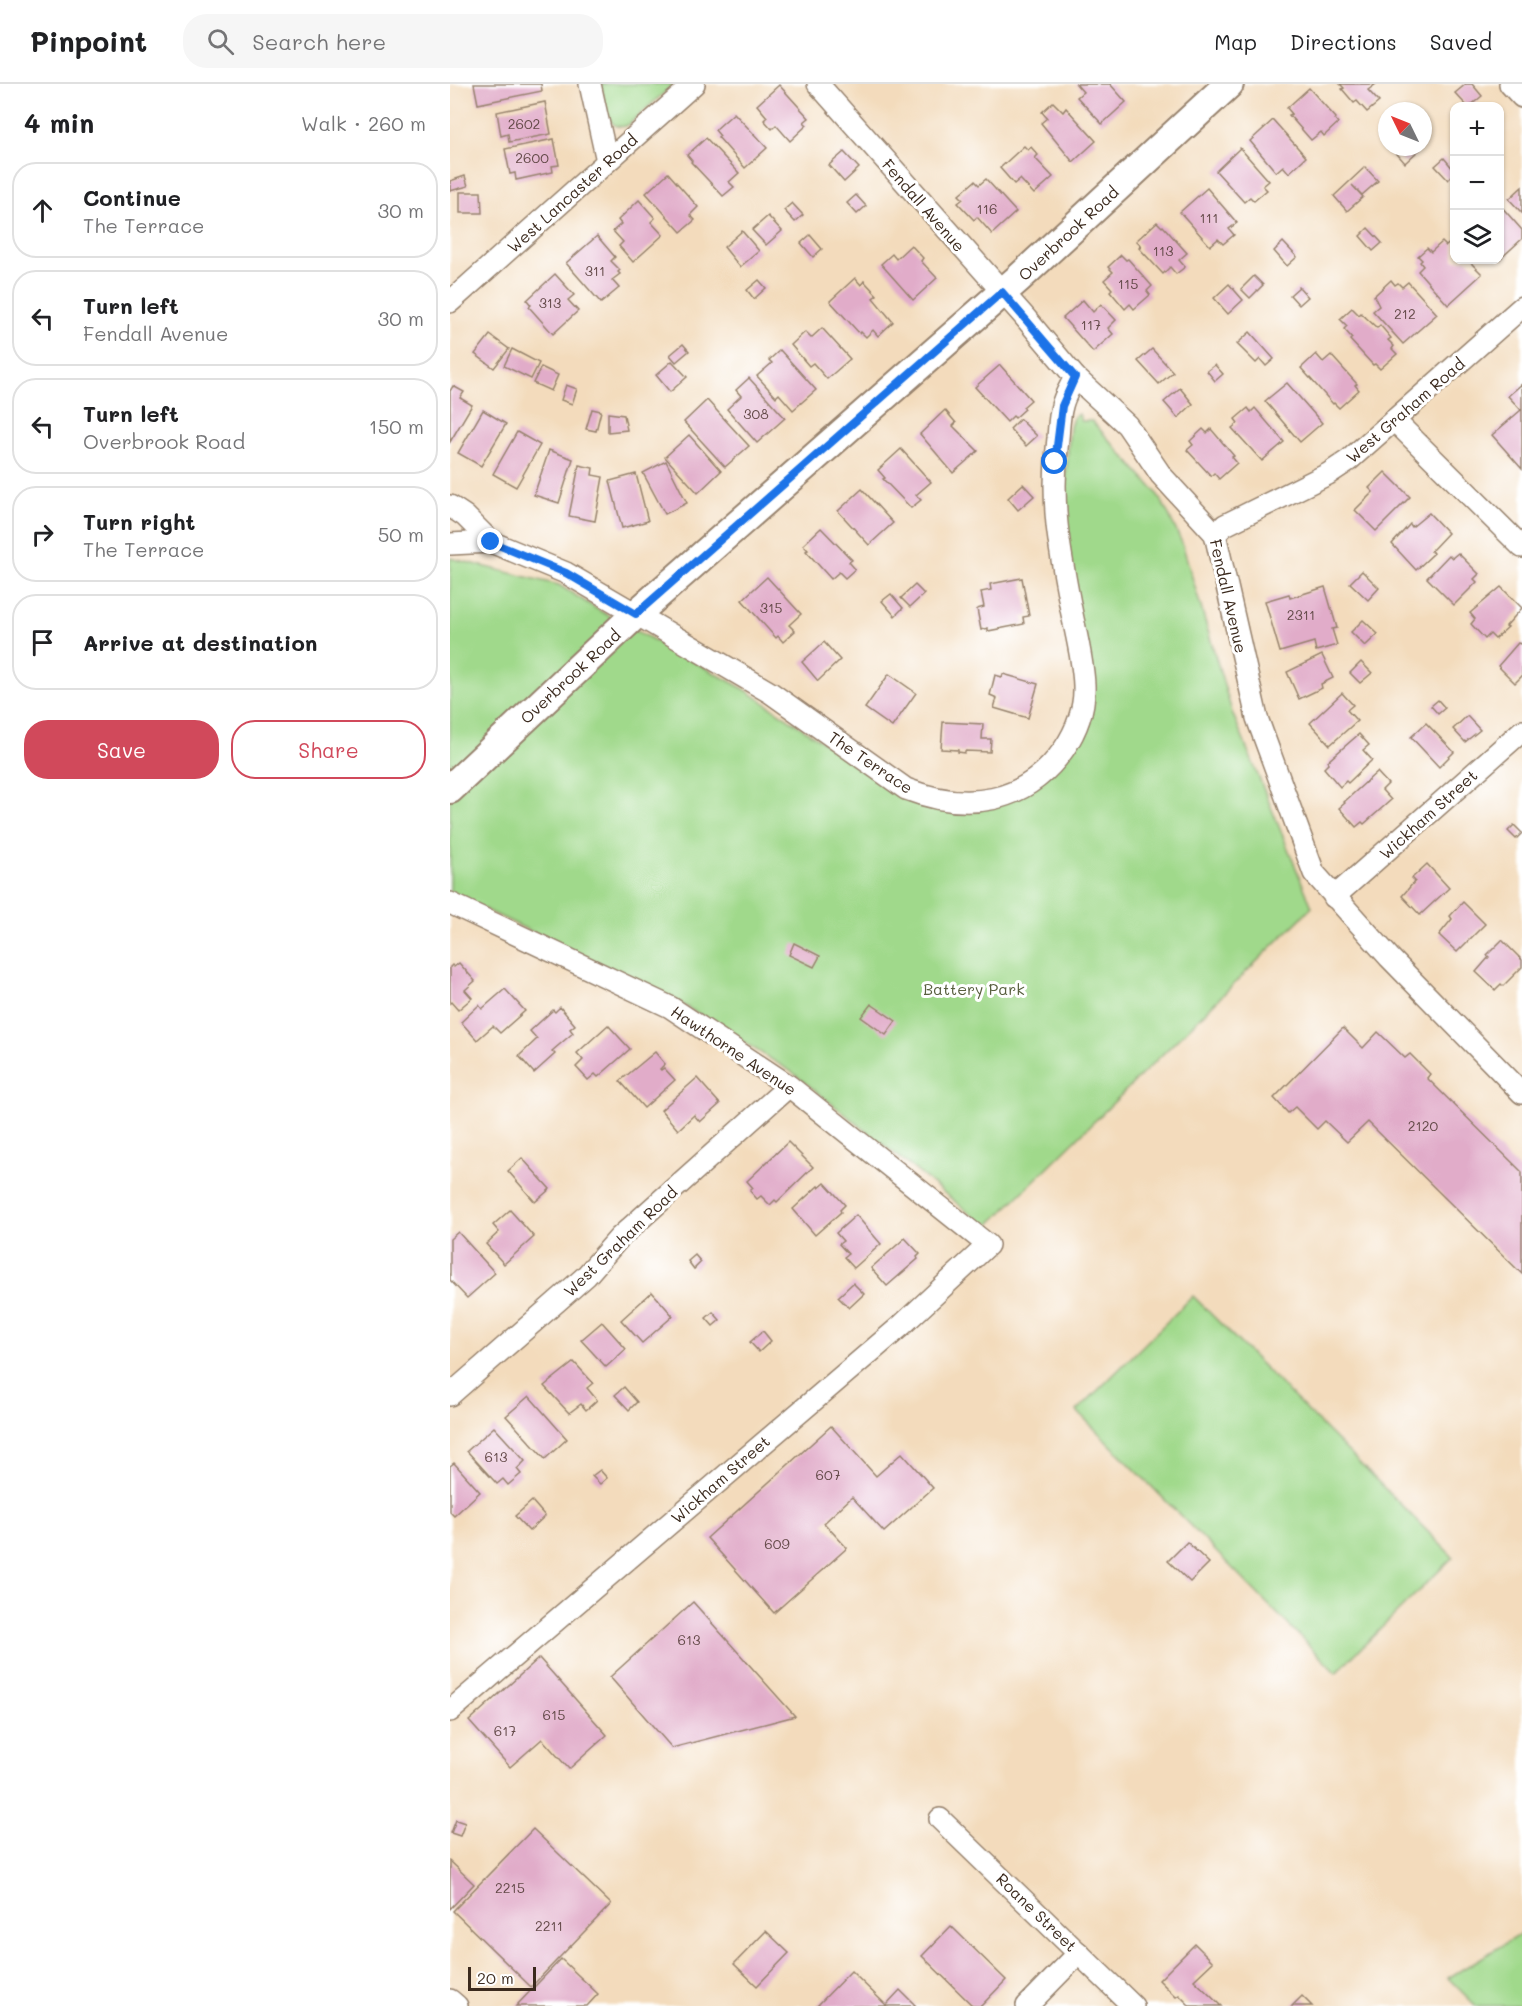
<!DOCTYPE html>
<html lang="en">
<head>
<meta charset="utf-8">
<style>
  body { margin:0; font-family:Mali,sans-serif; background:#f6f6f6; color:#202124 }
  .controls { position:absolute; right:18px; top:18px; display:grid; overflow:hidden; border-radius:12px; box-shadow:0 2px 4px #0004 }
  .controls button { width:54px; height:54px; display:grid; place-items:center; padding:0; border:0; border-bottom:2px solid #e0e0e0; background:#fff; color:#202124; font:30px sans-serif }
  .compass { position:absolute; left:928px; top:18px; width:54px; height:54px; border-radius:50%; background:#fff; box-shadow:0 2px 4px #0004; rotate:313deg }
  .scale { position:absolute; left:18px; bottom:15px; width:68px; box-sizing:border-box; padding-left:6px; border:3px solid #3b2a1e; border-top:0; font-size:16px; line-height:21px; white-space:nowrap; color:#3b2a1e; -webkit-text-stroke:4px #fff; paint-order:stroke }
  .stop { position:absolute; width:18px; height:18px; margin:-14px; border:4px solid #1a73e8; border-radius:50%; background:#fff }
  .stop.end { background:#1a73e8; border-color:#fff; box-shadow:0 2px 6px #0008 }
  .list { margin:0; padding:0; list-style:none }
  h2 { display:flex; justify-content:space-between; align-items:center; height:78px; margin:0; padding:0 24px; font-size:26px }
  h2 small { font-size:20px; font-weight:400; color:#757577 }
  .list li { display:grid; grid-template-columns:39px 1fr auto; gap:18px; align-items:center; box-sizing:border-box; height:96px; margin:0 12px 12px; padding:0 12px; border:2px solid #e0e0e0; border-radius:24px }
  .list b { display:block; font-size:22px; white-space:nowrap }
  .list p { margin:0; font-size:20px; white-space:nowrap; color:#757577 }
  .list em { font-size:20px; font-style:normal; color:#757577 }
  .actions { display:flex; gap:12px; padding:18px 24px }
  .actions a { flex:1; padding:14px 0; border:2px solid #d1495b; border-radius:24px; text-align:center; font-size:21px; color:#d1495b }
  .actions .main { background:#d1495b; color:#fff }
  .icon { flex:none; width:33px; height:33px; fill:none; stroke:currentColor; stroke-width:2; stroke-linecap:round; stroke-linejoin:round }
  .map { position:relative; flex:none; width:1072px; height:1922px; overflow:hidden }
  header { display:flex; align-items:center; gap:36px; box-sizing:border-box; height:84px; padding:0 30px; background:#fff; border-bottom:2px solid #e0e0e0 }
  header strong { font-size:28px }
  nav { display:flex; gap:33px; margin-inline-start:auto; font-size:21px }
  .search { width:420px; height:54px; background:#f6f6f6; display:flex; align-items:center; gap:15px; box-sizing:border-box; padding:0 21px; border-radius:24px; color:#757577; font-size:22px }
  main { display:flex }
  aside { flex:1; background:#fff }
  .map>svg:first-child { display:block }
  .green { fill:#a0d98b; stroke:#6e8254; stroke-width:1.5 }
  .building { fill:#e1acc9 }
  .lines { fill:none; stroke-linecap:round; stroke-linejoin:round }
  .street-casing { stroke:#97826d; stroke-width:24 }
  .secondary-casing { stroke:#97826d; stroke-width:32 }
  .street { stroke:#fff; stroke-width:21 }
  .secondary { stroke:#fff; stroke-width:28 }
  .route { stroke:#1a73e8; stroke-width:8 }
  .labels { text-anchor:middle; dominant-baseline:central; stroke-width:6; stroke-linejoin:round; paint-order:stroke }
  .number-label { font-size:14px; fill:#644a49 }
  .street-label { font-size:16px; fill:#3b2a1e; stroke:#fff }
  .park-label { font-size:16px; fill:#595f3f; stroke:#fff }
</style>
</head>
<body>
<header>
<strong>Pinpoint</strong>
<div class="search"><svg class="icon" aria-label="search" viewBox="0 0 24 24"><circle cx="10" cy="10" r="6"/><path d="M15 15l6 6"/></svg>Search here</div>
<nav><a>Map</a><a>Directions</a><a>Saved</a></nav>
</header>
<main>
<aside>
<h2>4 min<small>Walk · 260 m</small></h2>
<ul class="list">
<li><svg class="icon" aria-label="ahead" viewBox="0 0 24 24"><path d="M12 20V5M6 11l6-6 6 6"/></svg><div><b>Continue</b><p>The Terrace</p></div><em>30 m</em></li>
<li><svg class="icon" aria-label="left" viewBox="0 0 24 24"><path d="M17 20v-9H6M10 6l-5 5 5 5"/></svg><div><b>Turn left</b><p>Fendall Avenue</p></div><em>30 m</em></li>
<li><svg class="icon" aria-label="left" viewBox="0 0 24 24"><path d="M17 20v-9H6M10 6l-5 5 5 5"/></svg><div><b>Turn left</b><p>Overbrook Road</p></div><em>150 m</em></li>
<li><svg class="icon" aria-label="right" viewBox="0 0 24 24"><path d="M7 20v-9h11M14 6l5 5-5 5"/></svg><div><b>Turn right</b><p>The Terrace</p></div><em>50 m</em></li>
<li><svg class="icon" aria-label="arrive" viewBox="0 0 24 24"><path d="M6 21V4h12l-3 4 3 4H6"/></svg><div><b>Arrive at destination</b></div></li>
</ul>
<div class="actions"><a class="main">Save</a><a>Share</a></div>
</aside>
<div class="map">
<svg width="1072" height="1922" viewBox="0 0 1072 1922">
  <rect width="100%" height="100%" fill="#fff"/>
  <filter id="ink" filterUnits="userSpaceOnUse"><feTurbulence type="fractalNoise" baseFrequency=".0167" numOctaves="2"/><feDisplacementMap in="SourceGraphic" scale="12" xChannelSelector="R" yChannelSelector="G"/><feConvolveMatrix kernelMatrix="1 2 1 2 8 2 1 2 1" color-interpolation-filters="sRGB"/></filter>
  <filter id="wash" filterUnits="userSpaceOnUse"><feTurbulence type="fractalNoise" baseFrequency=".008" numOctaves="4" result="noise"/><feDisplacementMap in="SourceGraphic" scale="24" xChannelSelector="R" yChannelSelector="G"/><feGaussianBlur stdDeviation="1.35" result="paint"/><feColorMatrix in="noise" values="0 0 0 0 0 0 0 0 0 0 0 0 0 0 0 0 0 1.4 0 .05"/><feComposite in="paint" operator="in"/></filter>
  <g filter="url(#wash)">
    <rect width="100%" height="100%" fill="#f3dbbc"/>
    <g class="green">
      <path d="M 151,0 L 224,0 L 178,41 C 155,51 154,15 151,0 Z"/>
      <polygon points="629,330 631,337 642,337 706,408 719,431 732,459 782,628 862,823 537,1143 342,988 222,914 0,809 0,474 109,501 150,527 294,605 450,710 540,724 632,653 615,451 615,402 620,343 623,334"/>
      <polygon points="743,1212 1003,1473 886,1589 627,1327"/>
      <polygon points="1072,1849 1072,1922 1026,1922 998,1894"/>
    </g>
    <g id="blocks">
      <g class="building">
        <polygon points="24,0 91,0 92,7 28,20"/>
        <polygon points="626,0 660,0 676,18 652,40 627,13 633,8"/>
        <polygon points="890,0 926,0 918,6 929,18 917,28 907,17 904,19 892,5 894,4"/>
        <polygon points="1016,0 1022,0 1032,12 1020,22 1017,22 1005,9"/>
        <polygon points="329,1 359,34 354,38 357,41 340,57 326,41 322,45 314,36 317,33 307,21"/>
        <polygon points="859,4 886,34 885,35 888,39 874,52 871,48 861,56 839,31 842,30 837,24"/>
        <polygon points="95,18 101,50 59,58 58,50 51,52 47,28"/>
        <polygon points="603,18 613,28 616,24 646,57 623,78 591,39 597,34 592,28"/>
        <polygon points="284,29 317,64 295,84 268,53 270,52 265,46"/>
        <polygon points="823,36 856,73 839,89 833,82 826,88 800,57"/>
        <polygon points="256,54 289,89 279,98 284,103 273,112 241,78 242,77 237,71"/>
        <polygon points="104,55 109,81 102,82 103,88 66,96 65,89 60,90 55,65"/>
        <polygon points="574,62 578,66 581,63 588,71 585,74 603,93 584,110 570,95 564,100 550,84"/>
        <polygon points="941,63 969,63 970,65 955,79"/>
        <polygon points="790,64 819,97 813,102 817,106 804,117 800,113 794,118 766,87"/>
        <polygon points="394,68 409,84 394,98 379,81"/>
        <polygon points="994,74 1004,86 1004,90 998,96 985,82"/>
        <polygon points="915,83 928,97 912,111 902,101 913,113 897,127 884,112"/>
        <polygon points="218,89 248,123 240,131 245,136 231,148 196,109"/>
        <polygon points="15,92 18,102 0,107 0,97"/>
        <polygon points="536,95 566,128 542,150 527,133 524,136 508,119 513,115 509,111 525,97 529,101"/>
        <polygon points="1072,103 1072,129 1059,115"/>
        <polygon points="757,104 787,139 779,145 784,151 773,160 768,155 760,162 730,128"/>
        <polygon points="10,108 31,108 32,129 10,129"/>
        <polygon points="406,111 416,122 407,130 397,119"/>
        <polygon points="189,116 205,134 201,138 213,151 183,178 169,162 173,158 163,147 171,140 168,136"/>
        <polygon points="342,119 353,131 345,138 334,126"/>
        <polygon points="1050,121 1072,146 1072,155 1050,175"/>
        <polygon points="318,132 332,147 316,161 302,146"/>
        <polygon points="707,138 712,143 713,142 737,169 729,176 735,183 726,190 720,183 713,190 689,164 691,162 686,157"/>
        <polygon points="918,144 932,159 923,167 910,152"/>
        <polygon points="292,147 309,167 290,183 274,163"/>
        <polygon points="360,151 372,165 363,173 351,159"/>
        <polygon points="147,152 165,173 161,177 170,186 168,188 170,190 162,196 169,204 151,219 116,179"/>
        <polygon points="1002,157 1004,160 1004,176 1018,176 1032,190 998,221 968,187 973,182 970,178 972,176 968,172 977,164 981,168 992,158 996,162"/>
        <polygon points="833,158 847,173 837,182 824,167"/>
        <polygon points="461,161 473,174 471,177 487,194 463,216 431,180 442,170 446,175"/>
        <polygon points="671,171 676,176 678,175 702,202 697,207 700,211 684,225 680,220 675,225 660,207 662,205 654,196 663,188 658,183"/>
        <polygon points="105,190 124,211 118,216 128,227 103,250 79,223 81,221 77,216"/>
        <polygon points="804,192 813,201 800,214 791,205"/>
        <polygon points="405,194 411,201 414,197 427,211 423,214 443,238 428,252 423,246 416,253 411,248 410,250 380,217"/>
        <polygon points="309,196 316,204 304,215 297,206"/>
        <polygon points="941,196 945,201 948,199 952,203 958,198 987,230 953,260 923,227 929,222 924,212"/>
        <polygon points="779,200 793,216 778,230 764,214"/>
        <polygon points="849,203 858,213 849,221 840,211"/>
        <polygon points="633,216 643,228 651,220 666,236 658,244 663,250 643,268 613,234"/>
        <polygon points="902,224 909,231 911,229 927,244 930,241 941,254 938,256 944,262 942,265 947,270 930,285 925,280 923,281 900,256 902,254 894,245 897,242 890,235"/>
        <polygon points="372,244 400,275 377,295 363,279 359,282 341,261 355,248 361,254"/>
        <polygon points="800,248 824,275 816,282 810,275 806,279 787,260"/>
        <polygon points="40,251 59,265 44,284 25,270"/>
        <polygon points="233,260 239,267 226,278 220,271"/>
        <polygon points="62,265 89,279 81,295 54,282"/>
        <polygon points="702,265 723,288 709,300 688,277"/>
        <polygon points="330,266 366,306 343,326 329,310 326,313 307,292 322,279 319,276"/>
        <polygon points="866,270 873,278 881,271 907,300 905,301 909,306 889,324 884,319 883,320 851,284"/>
        <polygon points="222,277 237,293 220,308 206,291"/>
        <polygon points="550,281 581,316 573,323 575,325 565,334 563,332 557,338 525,303"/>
        <polygon points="765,281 773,290 765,297 757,287"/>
        <polygon points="91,283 108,291 101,307 83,299"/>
        <polygon points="299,294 335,334 307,359 277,325 291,312 286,306"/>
        <polygon points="837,299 872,339 850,358 815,317"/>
        <polygon points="1072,300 1072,385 1042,351 1071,326 1058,312"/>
        <polygon points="116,301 127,305 122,320 111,316"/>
        <polygon points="3,302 14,308 10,314 22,321 0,358 0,307"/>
        <polygon points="730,304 743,320 728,334 714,318"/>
        <polygon points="257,316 299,362 275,383 234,338"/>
        <polygon points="798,324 801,328 805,324 834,358 812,377 782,344 788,339 785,335"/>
        <polygon points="142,325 151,327 146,347 136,345"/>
        <polygon points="33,326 56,340 31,382 8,369"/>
        <polygon points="495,326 506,339 503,342 528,367 503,389 470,350"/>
        <polygon points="158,329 174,331 177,346 158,348"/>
        <polygon points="570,335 587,352 576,362 560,345"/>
        <polygon points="753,345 757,349 761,345 784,372 782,373 787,379 769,395 764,389 761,392 737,366 743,361 740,357"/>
        <polygon points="67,348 90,361 66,403 43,390"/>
        <polygon points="239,351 271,387 248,409 215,373"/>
        <polygon points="451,365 481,398 466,411 471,416 461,424 433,395 435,394 428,386"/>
        <polygon points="99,366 123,375 109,419 84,411"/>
        <polygon points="216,377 237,419 215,430 193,389"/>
        <polygon points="129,381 143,384 142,391 153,393 145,437 119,432"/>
        <polygon points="935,388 960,413 926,447 905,426 923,408 919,404"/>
        <polygon points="186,390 198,437 172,444 160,397"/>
        <polygon points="573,400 584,412 568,426 558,414"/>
        <polygon points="412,405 443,439 419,461 388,427"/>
        <polygon points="979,429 998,449 981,467 984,469 966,486 942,460 960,440 962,443"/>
        <polygon points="371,444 402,476 399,478 405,485 395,494 389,488 381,495 356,467 358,466 353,461"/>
        <polygon points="1008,469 1029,490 1024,495 1027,498 1004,521 977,494 999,471 1002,474"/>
        <polygon points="912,487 929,504 918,516 900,499"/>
        <polygon points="317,493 351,530 339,541 345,547 333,558 328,552 326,554 292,516"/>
        <polygon points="572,494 579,532 573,533 574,540 538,547 538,544 531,546 527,525 534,523 531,508 541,506 540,500"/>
        <polygon points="465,501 474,510 460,523 451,514"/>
        <polygon points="875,503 887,544 882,545 887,561 866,567 864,558 830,568 815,517 839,510 840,514"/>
        <polygon points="1051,503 1072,524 1056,542 1058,543 1045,555 1040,550 1035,555 1021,540 1025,535 1020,529"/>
        <polygon points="441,510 453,524 445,532 432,517"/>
        <polygon points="913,536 928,550 915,562 901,548"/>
        <polygon points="374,558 390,576 368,597 352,578"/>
        <polygon points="1068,559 1070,560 1072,559 1072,592 1065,599 1048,582"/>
        <polygon points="872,571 883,594 871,600 872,604 849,615 837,588"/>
        <polygon points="911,578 922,589 910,599 900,589"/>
        <polygon points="439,590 466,609 442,643 415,624"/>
        <polygon points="553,590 588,600 578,634 544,624 547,614 540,611 545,591 552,593"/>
        <polygon points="892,609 903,621 897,626 907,637 880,661 860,639"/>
        <polygon points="988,616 995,624 988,630 981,622"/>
        <polygon points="1017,632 1030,646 1015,658 1003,645"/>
        <polygon points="493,638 533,640 532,655 541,655 540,668 515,667 515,669 508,668 508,666 491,665"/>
        <polygon points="976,639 1004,668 989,683 961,653"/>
        <polygon points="909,650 919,661 913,666 922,676 898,699 896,697 890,703 874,684 879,679 878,677"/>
        <polygon points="927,688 938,700 932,706 941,716 914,740 912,738 906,743 889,724 895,719 894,718"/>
        <polygon points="1064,741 1072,749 1066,755 1058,747"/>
        <polygon points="977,780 999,804 970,831 952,812 965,797 962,794"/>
        <polygon points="1013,818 1035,840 1007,868 989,851 1002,835 1000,832"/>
        <polygon points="1052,856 1072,876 1072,883 1053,902 1051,900 1045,906 1026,888 1039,873 1037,871"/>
        <polygon points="344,859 370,872 364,883 339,871"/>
        <polygon points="9,879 25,897 15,906 22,914 8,926 1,918 0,919 0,883 2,881 4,883"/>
        <polygon points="55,905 75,927 50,949 43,942 27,956 11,938 29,921 32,925"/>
        <polygon points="421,920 446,937 436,951 411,933"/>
        <polygon points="110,923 125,941 120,945 123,949 102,967 105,970 84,989 69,972 87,955 80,947 103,926 105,928"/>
        <polygon points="158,941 180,965 148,993 145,990 138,996 126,983 133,976 127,969"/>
        <polygon points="893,944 913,964 928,948 955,974 960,970 980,990 977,994 1072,1088 1072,1190 918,1038 897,1058 875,1037 867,1045 845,1023 838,1029 824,1014"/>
        <polygon points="205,968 215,980 210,985 211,986 214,984 225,996 194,1024 170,997"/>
        <polygon points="247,994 270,1020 250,1038 244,1031 228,1046 211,1026"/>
        <polygon points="338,1058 363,1083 327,1118 325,1116 320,1121 311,1112 307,1115 300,1107 303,1104 297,1097"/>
        <polygon points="72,1074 100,1105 85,1118 58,1087"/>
        <polygon points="375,1099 395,1121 390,1126 391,1128 365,1151 343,1125 368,1102 369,1104"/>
        <polygon points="60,1126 84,1153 54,1180 36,1160 49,1148 43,1141"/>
        <polygon points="406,1131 431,1160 404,1184 394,1173 398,1170 389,1160 393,1157 386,1149"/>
        <polygon points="8,1148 45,1189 17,1214 0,1196 0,1155"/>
        <polygon points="455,1154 470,1170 467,1173 468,1175 437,1202 421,1184"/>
        <polygon points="245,1171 251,1178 244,1185 238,1177"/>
        <polygon points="403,1199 414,1210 399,1224 388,1213"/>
        <polygon points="202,1208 223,1232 192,1259 171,1236"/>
        <polygon points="263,1228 270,1236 263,1242 256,1234"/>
        <polygon points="152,1238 176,1265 156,1283 131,1256"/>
        <polygon points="313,1247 321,1257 309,1268 300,1258"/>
        <polygon points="124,1278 143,1299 137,1304 147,1316 136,1326 131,1320 119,1329 94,1302"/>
        <polygon points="174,1303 187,1318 179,1326 165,1311"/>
        <polygon points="79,1312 117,1355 95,1375 56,1332"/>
        <polygon points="381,1342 426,1392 452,1369 483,1404 434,1448 402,1413 374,1439 397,1464 324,1529 257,1454"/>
        <polygon points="44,1343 75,1377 67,1385 71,1390 58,1401 53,1395 47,1400 17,1367"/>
        <polygon points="4,1379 30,1408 4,1432 0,1428 0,1382"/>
        <polygon points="150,1386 157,1394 150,1400 142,1392"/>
        <polygon points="82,1417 95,1432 79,1447 65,1432"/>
        <polygon points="737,1458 759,1479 740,1498 718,1477"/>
        <polygon points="243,1518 345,1632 222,1664 160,1593"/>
        <polygon points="89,1574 157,1651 119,1685 92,1655 60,1683 19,1637"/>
        <polygon points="6,1736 15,1739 10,1752 1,1749"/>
        <polygon points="83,1745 161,1820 81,1903 3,1827"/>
        <polygon points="0,1777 24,1800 0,1825"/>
        <polygon points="501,1842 556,1896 531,1922 523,1922 472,1872"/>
        <polygon points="316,1847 339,1869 307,1902 284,1880"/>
        <polygon points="745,1860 763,1878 744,1896 771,1922 740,1922 729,1911 726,1913 709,1896"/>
        <polygon points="111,1875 148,1910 137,1922 66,1922"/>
        <polygon points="401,1887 436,1921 450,1906 466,1922 367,1922"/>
        <polygon points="852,1912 862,1922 842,1922"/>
      </g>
    </g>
  </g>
  <g filter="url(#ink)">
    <use href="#blocks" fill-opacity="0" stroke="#97826d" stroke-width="1.5"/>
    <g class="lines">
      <defs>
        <g id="street">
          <polyline points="140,0 157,77"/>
          <polyline points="368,0 573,231 625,293 677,341 711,391 765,450 807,634 864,789 939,873 1072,1009"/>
          <polyline points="1060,0 1072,13"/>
          <polyline points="0,218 244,0"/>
          <polyline points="944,336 1072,463"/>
          <path d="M 0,422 L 15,432 L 41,458 L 116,489 L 321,609 L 456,705 C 516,728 575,721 614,665 C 626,647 635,624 634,601 C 633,576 626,550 621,525 C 609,463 600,418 608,354 C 609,344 609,332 612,322 C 614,312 621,302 625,293"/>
          <polyline points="765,450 775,441 878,390 899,376 1072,223"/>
          <polyline points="0,460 41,458"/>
          <polyline points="884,813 1072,647"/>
          <polyline points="0,819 220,923 339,1002 538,1161 452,1241 0,1627"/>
          <polyline points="0,1311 136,1192 170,1153 339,1002"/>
          <polyline points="490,1735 683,1922"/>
          <polyline points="0,1916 7,1922"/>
          <polyline points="577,1922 629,1869"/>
        </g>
        <polyline id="secondary" points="0,705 186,530 569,194 779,0"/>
      </defs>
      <use href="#street" class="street-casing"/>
      <use href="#secondary" class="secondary-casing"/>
      <use href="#street" class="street"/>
      <use href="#secondary" class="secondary"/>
    </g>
  </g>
  <g class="lines" filter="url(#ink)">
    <polyline class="route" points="41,458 116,489 186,530 552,208 625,293 612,322 605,378"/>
  </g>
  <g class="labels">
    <g class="number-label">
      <text x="74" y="39">2602</text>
      <text x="82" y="73">2600</text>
      <text x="537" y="124">116</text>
      <text x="759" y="133">111</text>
      <text x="713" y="166">113</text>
      <text x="145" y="186">311</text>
      <text x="678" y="199">115</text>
      <text x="100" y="218">313</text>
      <text x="955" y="229">212</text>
      <text x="641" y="240">117</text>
      <text x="306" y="329">308</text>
      <text x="321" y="523">315</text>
      <text x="851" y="530">2311</text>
      <text x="973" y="1041">2120</text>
      <text x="46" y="1372">613</text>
      <text x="378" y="1390">607</text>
      <text x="327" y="1459">609</text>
      <text x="239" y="1555">613</text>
      <text x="104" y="1630">615</text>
      <text x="55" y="1646">617</text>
      <text x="60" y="1803">2215</text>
      <text x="99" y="1841">2211</text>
    </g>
    <g class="street-label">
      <text transform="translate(122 109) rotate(-42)">West Lancaster Road</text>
      <text transform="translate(474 121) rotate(49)">Fendall Avenue</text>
      <text transform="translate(618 149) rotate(-43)">Overbrook Road</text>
      <text transform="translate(955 326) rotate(-41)">West Graham Road</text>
      <text transform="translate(779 512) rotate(77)">Fendall Avenue</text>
      <text transform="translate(120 592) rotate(-43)">Overbrook Road</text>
      <text transform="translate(421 678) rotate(34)">The Terrace</text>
      <text transform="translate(978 730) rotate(-42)">Wickham Street</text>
      <text transform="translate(284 966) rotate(34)">Hawthorne Avenue</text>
      <text transform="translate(170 1157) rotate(-44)">West Graham Road</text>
      <text transform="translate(270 1395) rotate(-41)">Wickham Street</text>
      <text transform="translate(587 1828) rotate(44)">Roane Street</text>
    </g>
    <g class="park-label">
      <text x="524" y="904">Battery Park</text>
    </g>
  </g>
</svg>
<div class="controls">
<button>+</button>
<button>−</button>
<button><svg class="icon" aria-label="layers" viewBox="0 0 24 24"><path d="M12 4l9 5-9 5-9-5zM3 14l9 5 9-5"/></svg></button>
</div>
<svg class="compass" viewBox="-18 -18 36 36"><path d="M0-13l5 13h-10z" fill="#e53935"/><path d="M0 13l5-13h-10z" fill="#757577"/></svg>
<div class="scale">20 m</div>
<div class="stop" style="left:605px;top:378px"></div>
<div class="stop end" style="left:41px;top:458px"></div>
</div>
</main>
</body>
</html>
